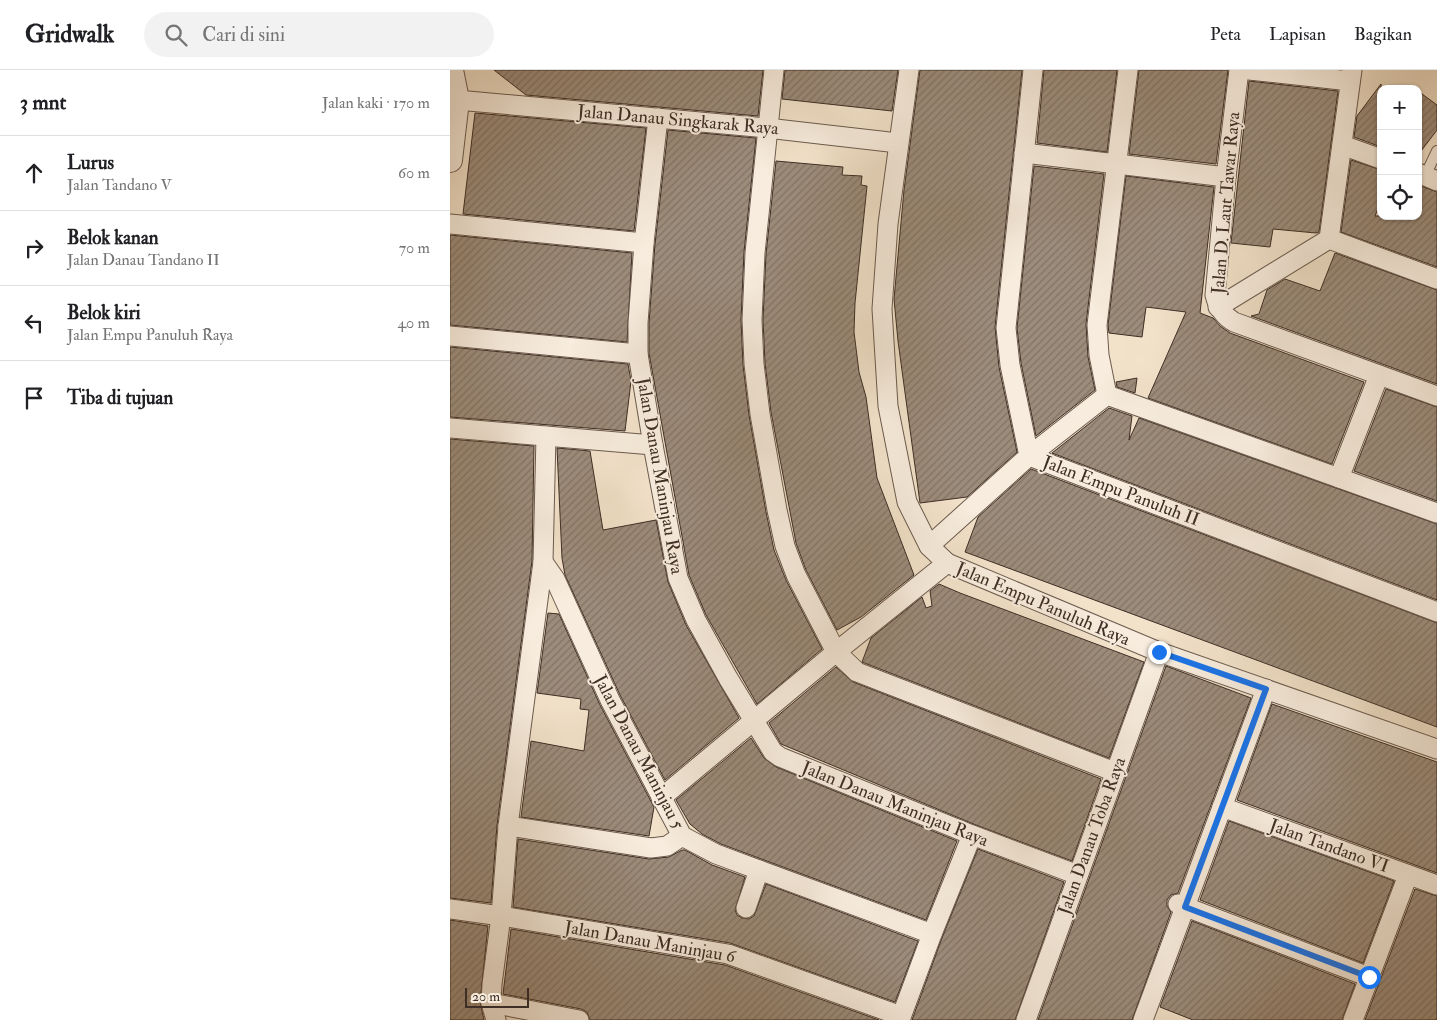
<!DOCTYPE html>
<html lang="id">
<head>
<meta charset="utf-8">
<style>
  body { margin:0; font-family:"IM FELL Double Pica",serif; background:#f2f2f2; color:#202124 }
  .controls { position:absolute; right:15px; top:15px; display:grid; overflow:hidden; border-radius:10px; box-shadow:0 1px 4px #0004 }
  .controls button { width:45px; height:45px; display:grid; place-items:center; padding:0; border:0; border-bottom:1px solid #e0e0e0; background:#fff; color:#202124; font:25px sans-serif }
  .scale { position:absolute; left:15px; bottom:12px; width:64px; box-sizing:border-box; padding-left:5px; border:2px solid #3e2e25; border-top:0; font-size:14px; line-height:18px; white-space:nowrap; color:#3e2e25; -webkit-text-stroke:4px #f7ecdd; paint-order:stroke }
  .stop { position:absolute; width:15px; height:15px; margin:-11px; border:4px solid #1a73e8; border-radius:50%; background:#fff }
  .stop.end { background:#1a73e8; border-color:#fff; box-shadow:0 1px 5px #0008 }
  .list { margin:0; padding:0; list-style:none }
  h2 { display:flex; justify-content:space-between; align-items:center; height:65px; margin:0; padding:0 20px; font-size:21px }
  h2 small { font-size:16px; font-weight:400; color:#757577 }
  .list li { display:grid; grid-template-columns:32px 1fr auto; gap:15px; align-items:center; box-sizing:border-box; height:75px; padding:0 20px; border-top:1px solid #e0e0e0 }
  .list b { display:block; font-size:19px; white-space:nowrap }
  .list p { margin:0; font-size:16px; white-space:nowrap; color:#757577 }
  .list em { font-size:16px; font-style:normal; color:#757577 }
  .icon { flex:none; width:28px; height:28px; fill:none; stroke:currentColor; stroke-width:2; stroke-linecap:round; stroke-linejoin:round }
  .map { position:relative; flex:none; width:987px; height:950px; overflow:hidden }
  header { display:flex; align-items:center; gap:30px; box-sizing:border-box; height:70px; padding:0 25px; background:#fff; border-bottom:1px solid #e0e0e0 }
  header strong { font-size:24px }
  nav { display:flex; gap:28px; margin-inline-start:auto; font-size:18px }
  .search { width:350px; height:45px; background:#f2f2f2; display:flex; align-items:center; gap:12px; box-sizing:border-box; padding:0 18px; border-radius:28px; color:#757577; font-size:19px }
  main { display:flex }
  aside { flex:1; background:#fff }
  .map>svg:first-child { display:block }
  .building { fill:url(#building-hatch); stroke:#3e2e25 }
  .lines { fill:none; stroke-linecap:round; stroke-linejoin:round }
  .service-casing { stroke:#6b5b4e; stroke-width:12 }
  .minor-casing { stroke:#6b5b4e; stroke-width:21 }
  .tertiary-casing { stroke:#6b5b4e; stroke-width:26 }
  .service { stroke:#f7ecdd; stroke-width:10 }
  .minor { stroke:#f7ecdd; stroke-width:19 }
  .tertiary { stroke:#f7ecdd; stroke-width:24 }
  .route { stroke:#1a73e8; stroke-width:6 }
  .labels { text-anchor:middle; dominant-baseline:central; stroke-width:4; stroke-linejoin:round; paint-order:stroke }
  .street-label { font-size:18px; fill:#3e2e25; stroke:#f7ecdd }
</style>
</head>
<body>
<header>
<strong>Gridwalk</strong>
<div class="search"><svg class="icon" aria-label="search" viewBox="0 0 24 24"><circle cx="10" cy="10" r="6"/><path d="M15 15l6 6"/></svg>Cari di sini</div>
<nav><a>Peta</a><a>Lapisan</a><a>Bagikan</a></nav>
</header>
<main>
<aside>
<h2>3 mnt<small>Jalan kaki · 170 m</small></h2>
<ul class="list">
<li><svg class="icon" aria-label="ahead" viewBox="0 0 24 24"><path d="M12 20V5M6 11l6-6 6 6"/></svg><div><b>Lurus</b><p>Jalan Tandano V</p></div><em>60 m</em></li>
<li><svg class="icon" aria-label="right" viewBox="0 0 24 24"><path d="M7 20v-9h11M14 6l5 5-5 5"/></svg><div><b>Belok kanan</b><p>Jalan Danau Tandano II</p></div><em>70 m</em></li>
<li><svg class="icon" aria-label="left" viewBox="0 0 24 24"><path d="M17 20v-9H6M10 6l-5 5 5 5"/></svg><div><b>Belok kiri</b><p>Jalan Empu Panuluh Raya</p></div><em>40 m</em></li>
<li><svg class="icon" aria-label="arrive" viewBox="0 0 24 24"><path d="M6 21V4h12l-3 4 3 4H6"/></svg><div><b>Tiba di tujuan</b></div></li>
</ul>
</aside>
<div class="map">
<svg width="987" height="950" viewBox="0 0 987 950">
  <defs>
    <pattern id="building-hatch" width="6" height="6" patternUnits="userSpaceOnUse" patternTransform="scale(1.25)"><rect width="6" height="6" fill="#9c8c7b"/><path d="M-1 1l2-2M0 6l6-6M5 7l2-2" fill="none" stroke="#817365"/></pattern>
  </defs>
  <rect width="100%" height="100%" fill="#f2e2ca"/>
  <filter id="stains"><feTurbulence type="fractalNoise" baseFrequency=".004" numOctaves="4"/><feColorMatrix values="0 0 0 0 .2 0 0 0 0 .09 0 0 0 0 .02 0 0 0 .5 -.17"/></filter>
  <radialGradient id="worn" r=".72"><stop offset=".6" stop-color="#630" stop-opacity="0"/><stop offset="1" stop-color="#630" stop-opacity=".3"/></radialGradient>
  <g class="building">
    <polygon points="44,0 313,0 308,46 76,25"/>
    <polygon points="335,0 448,0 442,41 332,29"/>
    <polygon points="470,0 572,0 545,257 549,297 567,382 517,427 470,433 448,271 444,229 454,120"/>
    <polygon points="594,0 667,0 657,82 587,73"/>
    <polygon points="689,0 778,0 766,94 679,84"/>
    <polygon points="799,11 888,21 869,162 866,163 823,159 820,177 781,173"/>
    <polygon points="931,14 931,77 904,67 907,46"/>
    <polygon points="968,21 987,35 987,60 968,85"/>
    <polygon points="25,43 196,58 184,161 13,144"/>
    <polygon points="218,60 306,68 294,182 291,250 293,295 299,345 316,442 324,480 336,510 372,579 307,634 256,545 239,505 199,283 199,253 205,174"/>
    <polygon points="901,90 931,100 931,131 925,146 968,146 968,115 987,122 987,197 891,162"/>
    <polygon points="326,91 393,97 392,105 412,106 411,115 417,116 405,233 404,262 409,302 416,327 427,408 464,505 411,547 387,560 356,500 346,473 321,342 315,293 313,250 316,184"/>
    <polygon points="584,96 654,104 636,254 638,287 645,320 586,366 571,293 567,258"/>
    <polygon points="676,106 764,117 750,243 763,248 770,256 780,263 914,312 882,394 698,328 736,242 696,237 692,267 659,263 658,255"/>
    <polygon points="0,165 182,183 177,272 0,255"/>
    <polygon points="885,183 987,220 987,314 801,246 809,244 817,220 835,209 870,221"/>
    <polygon points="0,277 178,294 181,311 175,361 0,347"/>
    <polygon points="687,308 685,323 667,317 666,312"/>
    <polygon points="936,319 987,337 987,431 904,401"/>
    <polygon points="659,338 682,346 679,370 689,348 987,454 987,530 602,383"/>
    <polygon points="0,369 84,376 82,491 47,755 41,833 0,828"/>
    <polygon points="107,378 140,381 153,460 206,450 218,512 236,555 289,648 215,710 170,625 115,505 112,488"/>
    <polygon points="581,399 987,553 987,657 515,482 528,447"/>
    <polygon points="489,514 510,523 694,592 659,688 412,592 421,568 472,527 476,538 482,536 480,521"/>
    <polygon points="98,543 109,544 150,635 204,737 199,766 71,747 81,671 134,681 139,640 130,639 131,629 87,623"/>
    <polygon points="716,596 801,628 728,823 721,825 717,830 717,836 721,842 682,950 588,950"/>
    <polygon points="386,597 403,612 651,709 622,791 526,755 331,674 319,653"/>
    <polygon points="822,634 987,692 987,803 787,730"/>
    <polygon points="301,668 314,688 326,697 507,771 476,850 271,774 252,764 240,754 226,730"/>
    <polygon points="779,751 944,811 913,893 750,830"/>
    <polygon points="68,769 199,789 219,787 232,780 235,780 262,795 295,807 285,840 287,845 292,848 299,849 304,846 316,814 468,871 445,932 280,873 63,837"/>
    <polygon points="528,779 614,812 565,950 462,950 492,868"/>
    <polygon points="965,819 987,826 987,950 915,950"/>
    <polygon points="0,850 38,856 30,932 34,950 0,950"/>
    <polygon points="742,851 905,914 892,950 743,950 710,937"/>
    <polygon points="61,859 275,895 429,950 140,950 137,942 131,939 53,924"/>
  </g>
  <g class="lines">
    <defs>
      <polyline id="service" points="975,106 987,81"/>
      <g id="minor">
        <polyline points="324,0 305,183 302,250 304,294 310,344 327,440 335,476 346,505 386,582 407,602 665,702"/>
        <polyline points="459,0 438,154 432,239 438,336 457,432 479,476 497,493 709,582 987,679"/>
        <polyline points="583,0 556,258 560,295 579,386 987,542"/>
        <polyline points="678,0 647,255 649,285 657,325 987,443"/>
        <path d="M 789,0 L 776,107 L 765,225 C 768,237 773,246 784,252 L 987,326"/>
        <polyline points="799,0 900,11"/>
        <polyline points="902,0 879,169 987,209"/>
        <polyline points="0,31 7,30 317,58 448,73"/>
        <polyline points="208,48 194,173 188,253 188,284 203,375 228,508 246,550 278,608 323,682 330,687 522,765 628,805"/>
        <polyline points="892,75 931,89"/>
        <polyline points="574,83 776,107"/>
        <polyline points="968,103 987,111"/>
        <polyline points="0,154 194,173"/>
        <polyline points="768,237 879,169"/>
        <polyline points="0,266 188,284"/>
        <polyline points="0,358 203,375"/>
        <polyline points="889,408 929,305"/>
        <polyline points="479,476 579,386 657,325"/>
        <polyline points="93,492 105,509 160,630 232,766 266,784 482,864"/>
        <polyline points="211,728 386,582 497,493"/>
        <polyline points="772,737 987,815"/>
        <polyline points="58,756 201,778 217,776 232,766"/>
        <polyline points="728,834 919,907"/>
        <polyline points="296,838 309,800"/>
        <polyline points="0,839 51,846 278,884 451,946"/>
        <polyline points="41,933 129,950"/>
        <polyline points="46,950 41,933 42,914 51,846 58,756 93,492 96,366"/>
        <polyline points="450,950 482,864 522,765"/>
        <polyline points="576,950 709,582"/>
        <polyline points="693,950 816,619"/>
        <polyline points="903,950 958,805"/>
      </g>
      <polyline id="tertiary" points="0,90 7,30 1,0"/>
    </defs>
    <use href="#service" class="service-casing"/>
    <use href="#minor" class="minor-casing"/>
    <use href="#tertiary" class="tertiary-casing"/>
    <use href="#service" class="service"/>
    <use href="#minor" class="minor"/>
    <use href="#tertiary" class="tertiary"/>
  </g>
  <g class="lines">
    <polyline class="route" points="709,582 816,619 735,837 919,907"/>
  </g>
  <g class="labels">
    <g class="street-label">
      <text transform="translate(228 50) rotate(5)">Jalan Danau Singkarak Raya</text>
      <text transform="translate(776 133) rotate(-85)">Jalan D. Laut Tawar Raya</text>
      <text transform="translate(210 406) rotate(80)">Jalan Danau Maninjau Raya</text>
      <text transform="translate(671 421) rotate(21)">Jalan Empu Panuluh II</text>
      <text transform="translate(593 534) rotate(23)">Jalan Empu Panuluh Raya</text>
      <text transform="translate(189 682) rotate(62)">Jalan Danau Maninjau 5</text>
      <text transform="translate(445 734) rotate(22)">Jalan Danau Maninjau Raya</text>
      <text transform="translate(642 766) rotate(-70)">Jalan Danau Toba Raya</text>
      <text transform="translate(879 776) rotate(20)">Jalan Tandano VI</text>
      <text transform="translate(200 872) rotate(10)">Jalan Danau Maninjau 6</text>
    </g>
  </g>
  <rect width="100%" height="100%" filter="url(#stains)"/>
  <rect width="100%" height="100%" fill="url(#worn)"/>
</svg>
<div class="controls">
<button>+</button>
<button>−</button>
<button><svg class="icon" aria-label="locate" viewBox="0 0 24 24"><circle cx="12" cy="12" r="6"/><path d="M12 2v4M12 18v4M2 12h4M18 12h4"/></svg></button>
</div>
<div class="scale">20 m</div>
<div class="stop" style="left:919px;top:907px"></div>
<div class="stop end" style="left:709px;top:582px"></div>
</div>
</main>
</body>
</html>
